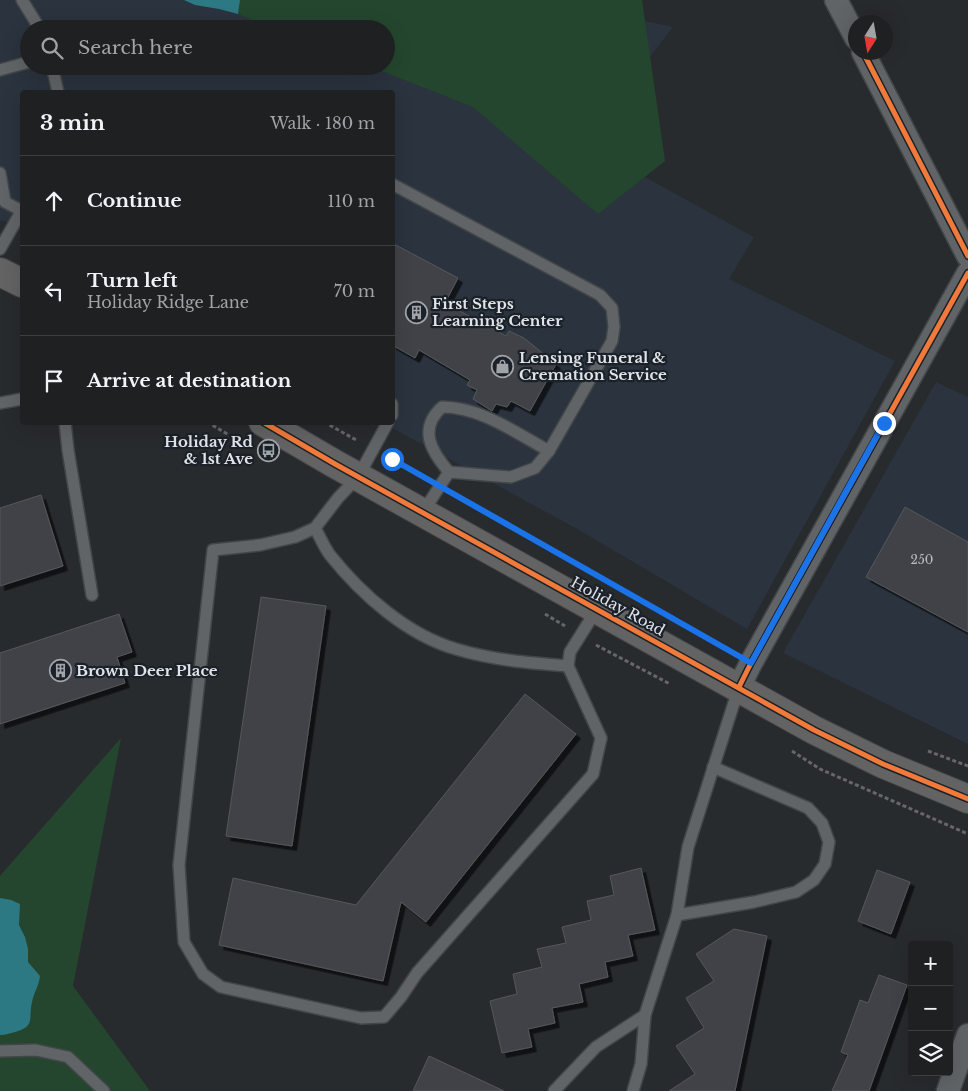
<!DOCTYPE html>
<html lang="en">
<head>
<meta charset="utf-8">
<style>
  body { margin:0; font-family:"Libre Baskerville",serif; background:#26282a; color:#f1f3f6 }
  .controls { position:absolute; right:15px; bottom:15px; display:grid; overflow:hidden; border-radius:5px; box-shadow:0 5px 20px #0002 }
  .controls button { width:45px; height:45px; display:grid; place-items:center; padding:0; border:0; border-bottom:1px solid #3c3e40; background:#1e2022; color:#f1f3f6; font:25px sans-serif }
  .compass { position:absolute; left:848px; top:15px; width:45px; height:45px; border-radius:50%; background:#1e2022; box-shadow:0 5px 20px #0002; rotate:191deg }
  .stop { position:absolute; width:15px; height:15px; margin:-11px; border:4px solid #1a73e8; border-radius:50%; background:#fff }
  .stop.end { background:#1a73e8; border-color:#fff; box-shadow:0 1px 5px #0008 }
  .list { margin:0; padding:0; list-style:none }
  h2 { display:flex; justify-content:space-between; align-items:center; height:65px; margin:0; padding:0 20px; font-size:21px }
  h2 small { font-size:16px; font-weight:400; color:#a1a3a5 }
  .list li { display:grid; grid-template-columns:32px 1fr auto; gap:15px; align-items:center; box-sizing:border-box; height:90px; padding:0 20px; border-top:1px solid #3c3e40 }
  .list b { display:block; font-size:19px; white-space:nowrap }
  .list p { margin:0; font-size:16px; white-space:nowrap; color:#a1a3a5 }
  .list em { font-size:16px; font-style:normal; color:#a1a3a5 }
  .icon { flex:none; width:28px; height:28px; fill:none; stroke:currentColor; stroke-width:2; stroke-linecap:round; stroke-linejoin:round }
  .map { position:relative; flex:none; width:968px; height:1091px; overflow:hidden }
  .search { position:absolute; background:#1e2022; box-shadow:0 5px 20px #0002; left:20px; top:20px; width:375px; height:55px; display:flex; align-items:center; gap:12px; box-sizing:border-box; padding:0 18px; border-radius:28px; color:#a1a3a5; font-size:19px }
  .panel { position:absolute; background:#1e2022; box-shadow:0 5px 20px #0002; left:20px; top:90px; width:375px; height:335px; border-radius:5px }
  .map>svg:first-child { display:block }
  .built { fill:#2a333e; fill-rule:evenodd }
  .green { fill:#24462e }
  .water { fill:#2d7983 }
  .building { fill:#404347; stroke:#55575a; filter:url(#shadow) }
  .lines { fill:none; stroke-linecap:round; stroke-linejoin:round }
  .lane-casing { stroke:#434648; stroke-width:14 }
  .street-casing { stroke:#434648; stroke-width:25 }
  .secondary-casing { stroke:#434648; stroke-width:30 }
  .path { stroke:#65676a; stroke-width:3; stroke-dasharray:4 2.5; stroke-linecap:butt }
  .lane { stroke:#616467; stroke-width:11 }
  .street { stroke:#616467; stroke-width:22 }
  .secondary { stroke:#636364; stroke-width:28 }
  .cycleway-casing { stroke:#1b2128; stroke-width:8 }
  .cycleway { stroke:#f17a3a; stroke-width:5 }
  .route { stroke:#1a73e8; stroke-width:6 }
  .labels { text-anchor:middle; dominant-baseline:central; stroke-width:4.5; stroke-linejoin:round; paint-order:stroke }
  .number-label { font-size:12px; fill:#b8bcc0 }
  .poi-label { font-size:15px; font-weight:bold; fill:#e0e4e9; stroke:#1b2128; text-anchor:start }
  .street-label { font-size:15px; fill:#e0e4e9; stroke:#1b2128 }
</style>
</head>
<body>
<div class="map">
<svg width="968" height="1091" viewBox="0 0 968 1091">
  <defs>
    <filter id="shadow"><feDropShadow dx="4.5" dy="4.5" stdDeviation="0" flood-color="#0009"/></filter>
  </defs>
  <rect width="100%" height="100%" fill="#282b2e"/>
  <g class="built">
    <path d="M 0,0 L 547,0 L 673,27 L 583,143 L 754,237 L 729,279 L 895,361 L 747,629 L 579,530 L 383,423 L 392,422 L 392,92 L 22,92 L 22,226 L 0,220 ZM 29,29 L 386,29 L 386,66 L 29,66 Z"/>
    <polygon points="936,382 968,397 968,744 783,653"/>
  </g>
  <g class="green">
    <polygon points="240,0 642,0 665,161 598,214 473,107 369,66 386,66 386,29 274,29 238,14"/>
    <polygon points="121,738 73,986 150,1091 0,1091 0,876"/>
  </g>
  <g class="water">
    <polygon points="184,0 240,0 238,14 219,9 195,5"/>
    <path d="M 0,898 L 11,900 L 20,904 L 19,925 L 25,937 L 28,949 L 28,962 L 40,976 C 39,986 34,992 32,1002 C 28,1019 36,1026 15,1032 C 10,1033 6,1035 0,1035 Z"/>
  </g>
  <g class="building">
    <polygon points="392,243 458,278 445,303 506,336 509,331 524,338 556,364 530,411 511,401 507,407 496,404 492,411 473,399 477,390 467,385 470,380 419,350 415,358 392,345"/>
    <polygon points="41,495 63,566 0,586 0,508"/>
    <polygon points="905,507 968,542 968,632 866,577"/>
    <polygon points="261,597 326,606 292,846 226,836"/>
    <polygon points="119,614 132,652 117,657 125,683 0,724 0,653"/>
    <polygon points="525,694 576,734 426,922 401,902 383,981 219,945 233,878 356,905"/>
    <polygon points="641,868 655,930 628,935 633,956 605,962 608,977 579,984 583,1002 552,1008 555,1023 528,1029 532,1047 502,1053 490,1001 517,994 513,974 542,967 537,949 566,943 562,927 591,920 587,901 614,895 610,876"/>
    <polygon points="877,870 910,882 891,934 858,921"/>
    <polygon points="734,929 767,936 735,1091 669,1091 695,1074 676,1046 704,1028 686,998 714,981 696,954"/>
    <polygon points="879,975 907,985 869,1091 832,1091 848,1055 841,1052 860,1000 868,1003"/>
    <polygon points="429,1056 457,1069 504,1091 413,1091"/>
  </g>
  <g class="lines">
    <defs>
      <g id="lane">
        <polyline points="22,0 40,29"/>
        <polyline points="52,66 58,92"/>
        <polyline points="0,70 29,62"/>
        <polyline points="0,173 5,202 22,211"/>
        <polyline points="392,184 600,295 612,308 614,327 612,341 549,451 535,468 511,477 449,472 423,512"/>
        <polyline points="0,249 22,210"/>
        <polyline points="0,403 22,399"/>
        <polyline points="392,404 392,415"/>
        <polyline points="65,422 68,450 92,595"/>
        <polyline points="388,422 358,477 338,498 315,528 295,537 260,545 213,550 179,865 184,942 203,974 221,987 361,1018 384,1017 401,997 417,973 593,774 601,738 568,666 570,652 597,609"/>
        <path d="M 449,472 C 431,451 418,429 442,407 C 481,407 516,433 549,451"/>
        <path d="M 315,528 C 320,537 324,547 330,555 C 361,594 407,635 456,649 C 492,660 530,663 568,666"/>
        <polyline points="677,915 754,902 796,892 814,880 825,864 829,842 822,823 808,808 713,767"/>
        <polyline points="0,1051 36,1050 68,1057 104,1091"/>
        <polyline points="554,1091 596,1047 645,1015"/>
        <polyline points="633,1091 641,1064 645,1015 677,915 688,847 739,687"/>
      </g>
      <g id="street">
        <polyline points="836,0 856,38"/>
        <polyline points="863,52 968,256"/>
        <polyline points="739,687 751,663 968,273"/>
        <polyline points="948,1091 968,1035"/>
      </g>
      <g id="secondary">
        <polyline points="0,272 22,283"/>
        <polyline points="263,422 335,464 814,730 883,764 968,799"/>
      </g>
    </defs>
    <use href="#lane" class="lane-casing"/>
    <use href="#street" class="street-casing"/>
    <use href="#secondary" class="secondary-casing"/>
    <g class="path">
      <polyline points="207,422 246,445"/>
      <polyline points="324,422 358,441"/>
      <polyline points="390,458 424,477"/>
      <polyline points="455,495 620,588"/>
      <polyline points="545,614 565,626"/>
      <polyline points="596,645 670,684"/>
      <polyline points="792,751 820,769 968,834"/>
      <polyline points="928,751 968,766"/>
    </g>
    <use href="#lane" class="lane"/>
    <use href="#street" class="street"/>
    <use href="#secondary" class="secondary"/>
    <defs>
      <g id="cycleway">
        <polyline points="863,52 968,256"/>
        <polyline points="263,422 335,464 814,730 883,764 968,799"/>
        <polyline points="739,687 751,663 968,273"/>
      </g>
    </defs>
    <use href="#cycleway" class="cycleway-casing"/>
    <use href="#cycleway" class="cycleway"/>
  </g>
  <g class="lines">
    <polyline class="route" points="392,459 751,663 884,423"/>
  </g>
  <defs>
    <symbol id="building-ring" viewBox="-11 -11 22 22"><circle r="9.5" fill="#1b2128" stroke="#a0a3a8" stroke-width="1.5"/><path d="M-4-6H4V6H1V3H-1V6H-4ZM-2.5-4.3h1.7v1.8h-1.7ZM.8-4.3h1.7v1.8H.8ZM-2.5-1h1.7V.8h-1.7ZM.8-1h1.7V.8H.8Z" fill="#a0a3a8"/></symbol>
    <symbol id="shop-ring" viewBox="-11 -11 22 22"><circle r="9.5" fill="#1b2128" stroke="#a0a3a8" stroke-width="1.5"/><path d="M-5-2.5h2.3a2.7 3.5 0 0 1 5.4 0H5L5.5 6h-11ZM-1.5-2.5h3a1.5 2.3 0 0 0-3 0Z" fill="#a0a3a8"/></symbol>
    <symbol id="bus-ring" viewBox="-11 -11 22 22"><circle r="9.5" fill="#1b2128" stroke="#a0a3a8" stroke-width="1.5"/><path d="M-5-6H5V4H4V6H2V4H-2V6H-4V4H-5ZM-3.5-4V0h7V-4ZM-3.5 1.2v1.5H-2V1.2ZM2 1.2v1.5H3.5V1.2Z" fill="#a0a3a8"/></symbol>
  </defs>
  <g fill-rule="evenodd">
    <use href="#building-ring" x="404" y="300" width="25" height="25"/>
    <use href="#shop-ring" x="490" y="354" width="25" height="25"/>
    <use href="#bus-ring" x="256" y="438" width="25" height="25"/>
    <use href="#building-ring" x="48" y="658" width="25" height="25"/>
  </g>
  <g class="labels">
    <g class="number-label">
      <text x="922" y="559">250</text>
    </g>
    <g class="poi-label">
      <text x="432" y="303">First Steps<tspan x="432" dy="17">Learning Center</tspan></text>
      <text x="519" y="357">Lensing Funeral &amp;<tspan x="519" dy="17">Cremation Service</tspan></text>
      <text x="253" y="441" text-anchor="end">Holiday Rd<tspan x="253" dy="17">&amp; 1st Ave</tspan></text>
      <text x="76" y="670">Brown Deer Place</text>
    </g>
    <g class="street-label">
      <text transform="translate(618 606) rotate(29)">Holiday Road</text>
    </g>
  </g>
</svg>
<div class="controls">
<button>+</button>
<button>−</button>
<button><svg class="icon" aria-label="layers" viewBox="0 0 24 24"><path d="M12 4l9 5-9 5-9-5zM3 14l9 5 9-5"/></svg></button>
</div>
<svg class="compass" viewBox="-18 -18 36 36"><path d="M0-13l5 13h-10z" fill="#e53935"/><path d="M0 13l5-13h-10z" fill="#a1a3a5"/></svg>
<div class="stop" style="left:392px;top:459px"></div>
<div class="stop end" style="left:884px;top:423px"></div>
<div class="search"><svg class="icon" aria-label="search" viewBox="0 0 24 24"><circle cx="10" cy="10" r="6"/><path d="M15 15l6 6"/></svg>Search here</div>
<section class="panel">
<h2>3 min<small>Walk · 180 m</small></h2>
<ul class="list">
<li><svg class="icon" aria-label="ahead" viewBox="0 0 24 24"><path d="M12 20V5M6 11l6-6 6 6"/></svg><div><b>Continue</b></div><em>110 m</em></li>
<li><svg class="icon" aria-label="left" viewBox="0 0 24 24"><path d="M17 20v-9H6M10 6l-5 5 5 5"/></svg><div><b>Turn left</b><p>Holiday Ridge Lane</p></div><em>70 m</em></li>
<li><svg class="icon" aria-label="arrive" viewBox="0 0 24 24"><path d="M6 21V4h12l-3 4 3 4H6"/></svg><div><b>Arrive at destination</b></div></li>
</ul>
</section>
</div>
</body>
</html>
